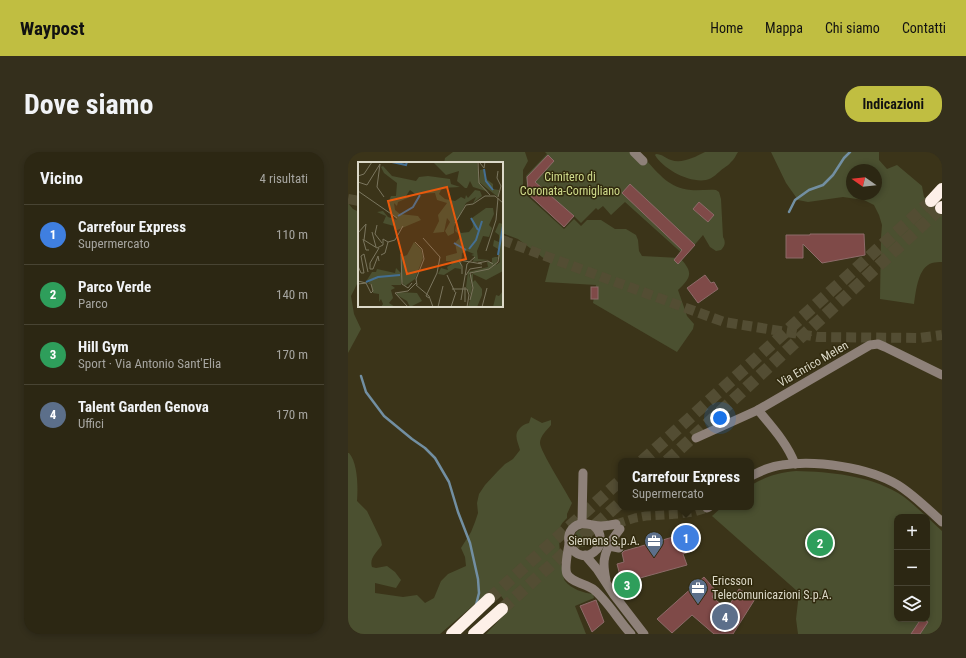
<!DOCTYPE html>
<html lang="it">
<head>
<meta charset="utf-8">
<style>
  body { margin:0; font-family:"Roboto Condensed",sans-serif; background:#342f1c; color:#f1f3f6 }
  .controls { position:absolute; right:12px; bottom:12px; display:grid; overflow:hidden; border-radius:8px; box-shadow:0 2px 6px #0003 }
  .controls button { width:36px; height:36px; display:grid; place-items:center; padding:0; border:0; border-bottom:1px solid #484433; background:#2c2713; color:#f1f3f6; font:20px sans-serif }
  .compass { position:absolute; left:498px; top:12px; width:36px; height:36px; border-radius:50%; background:#2c2713; box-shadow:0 2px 6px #0003; rotate:284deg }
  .you { position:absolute; left:372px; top:266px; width:14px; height:14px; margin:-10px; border:3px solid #fff; border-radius:50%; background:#1a73e8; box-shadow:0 0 0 6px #1a73e833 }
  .badge { display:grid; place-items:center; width:26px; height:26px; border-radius:50%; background:#c0be41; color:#fff; font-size:13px; font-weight:700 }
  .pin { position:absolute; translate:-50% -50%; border:2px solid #fff; box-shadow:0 1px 4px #0006 }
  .popup { position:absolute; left:270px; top:306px; width:136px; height:52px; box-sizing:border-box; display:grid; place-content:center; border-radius:8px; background:#2c2713; filter:drop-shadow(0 1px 3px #0005); font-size:13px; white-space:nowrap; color:#a6a5a0 }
  .popup b { font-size:15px; color:#f1f3f6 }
  .popup::after { content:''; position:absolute; left:50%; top:100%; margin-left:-8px; border:8px solid transparent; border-top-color:#2c2713 }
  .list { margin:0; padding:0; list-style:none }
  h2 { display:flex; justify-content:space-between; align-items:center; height:52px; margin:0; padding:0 16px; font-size:17px }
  h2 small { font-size:13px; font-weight:400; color:#a6a5a0 }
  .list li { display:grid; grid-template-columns:26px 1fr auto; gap:12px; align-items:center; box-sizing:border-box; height:60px; padding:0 16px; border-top:1px solid #484433 }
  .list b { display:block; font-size:15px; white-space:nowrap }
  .list p { margin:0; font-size:13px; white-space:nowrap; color:#a6a5a0 }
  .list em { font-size:13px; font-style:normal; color:#a6a5a0 }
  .icon { flex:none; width:22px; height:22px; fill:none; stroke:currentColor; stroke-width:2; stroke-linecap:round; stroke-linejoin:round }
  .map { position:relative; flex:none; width:594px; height:482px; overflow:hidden; border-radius:16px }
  header { display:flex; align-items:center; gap:24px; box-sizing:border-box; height:56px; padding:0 20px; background:#c0be41; color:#111 }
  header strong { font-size:19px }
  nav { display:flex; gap:22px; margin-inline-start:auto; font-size:14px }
  .intro { display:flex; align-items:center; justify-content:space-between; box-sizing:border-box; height:96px; padding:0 24px }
  h1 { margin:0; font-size:28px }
  .button { padding:10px 18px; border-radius:16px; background:#c0be41; color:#111; font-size:14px; font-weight:700 }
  main { display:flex; gap:24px; padding:0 24px }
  aside { flex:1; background:#2c2713; border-radius:16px; box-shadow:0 2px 6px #0003 }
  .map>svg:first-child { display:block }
  .green { fill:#4b5030; fill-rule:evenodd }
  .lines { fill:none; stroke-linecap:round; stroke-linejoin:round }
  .stream { stroke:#728fa2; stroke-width:2.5 }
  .building { fill:#7f4a48; stroke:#8d6b69 }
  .minor-tunnel { stroke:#534d33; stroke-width:9; stroke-dasharray:9 4.5; stroke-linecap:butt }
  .major-tunnel { stroke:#534d33; stroke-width:10; stroke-dasharray:10 5; stroke-linecap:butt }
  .highway-tunnel { stroke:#534d33; stroke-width:12; stroke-dasharray:12 6; stroke-linecap:butt }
  .minor { stroke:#8e8179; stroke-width:9 }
  .highway { stroke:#fdf0e8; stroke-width:12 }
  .labels { text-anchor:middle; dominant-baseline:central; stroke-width:3; stroke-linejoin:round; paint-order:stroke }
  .park-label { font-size:12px; fill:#d0dc8c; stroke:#312a0e }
  .street-label { font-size:12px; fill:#dcd9c8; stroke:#312a0e }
  .poi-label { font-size:12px; fill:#dcd9c8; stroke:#312a0e; text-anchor:end }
  .inset-river { fill:none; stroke:#446f92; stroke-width:2 }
  .inset-road { fill:none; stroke:#7b765f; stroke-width:1 }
  .view { fill:#e8590c; fill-opacity:0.15; stroke:#e8590c; stroke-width:2 }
  .inset-edge { fill:none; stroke:#dcd9c8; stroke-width:2 }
</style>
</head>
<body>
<header>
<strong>Waypost</strong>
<nav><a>Home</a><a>Mappa</a><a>Chi siamo</a><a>Contatti</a></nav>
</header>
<div class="intro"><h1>Dove siamo</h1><a class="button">Indicazioni</a></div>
<main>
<aside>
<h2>Vicino<small>4 risultati</small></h2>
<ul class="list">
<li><span class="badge" style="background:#3f7fe0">1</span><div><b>Carrefour Express</b><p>Supermercato</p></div><em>110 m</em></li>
<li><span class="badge" style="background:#2e9e5b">2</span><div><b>Parco Verde</b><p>Parco</p></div><em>140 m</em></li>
<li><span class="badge" style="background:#2e9e5b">3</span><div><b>Hill Gym</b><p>Sport · Via Antonio Sant'Elia</p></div><em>170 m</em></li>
<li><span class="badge" style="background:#5c6f8a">4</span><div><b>Talent Garden Genova</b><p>Uffici</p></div><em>170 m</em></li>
</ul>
</aside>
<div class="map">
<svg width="594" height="482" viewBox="0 0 594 482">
  <rect width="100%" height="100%" fill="#3b3419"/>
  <g class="green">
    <path d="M 105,0 L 177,0 L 180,9 L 175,18 L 175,40 L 216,77 L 226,67 L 233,74 L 239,68 L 253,68 L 267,77 L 278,77 L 288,83 L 290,88 L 291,99 L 294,104 L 332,106 C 345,120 344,125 330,138 L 339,164 L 346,172 L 345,177 L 329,200 L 245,151 L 248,133 L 197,130 L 202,111 L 170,87 L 154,81 L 154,11 L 96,11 L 97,6 Z"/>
    <path d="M 197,0 L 282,0 L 291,9 L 297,7 C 311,22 321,36 343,38 C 351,39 360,37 368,38 L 371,40 L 373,47 L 375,85 C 378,90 377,94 373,98 L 368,99 L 362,95 L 355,83 L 337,104 L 277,50 L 263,63 L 255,54 L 250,58 L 248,56 L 233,71 L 226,64 L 217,73 L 179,36 L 178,24 L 199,2 Z"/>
    <path d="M 357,0 L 390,0 C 388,3 386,8 383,10 C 381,13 378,14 376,16 C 370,20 365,27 358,28 C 341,31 315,17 307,3 L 308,2 C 314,2 317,6 323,8 C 334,12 347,5 357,0 Z"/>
    <path d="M 423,0 L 531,0 L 531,8 L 539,17 L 549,13 L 574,34 L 576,45 L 594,61 L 594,110 C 591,110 587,110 584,111 C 570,115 568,139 566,152 L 532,147 L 533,85 L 534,73 L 531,63 L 526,53 L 516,48 L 495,45 L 460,50 L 450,48 L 438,31 ZM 504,18 L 528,18 L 528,42 L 504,42 Z"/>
    <polygon points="0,51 5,57 11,60 11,128 3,144 6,162 13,177 0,201"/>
    <path d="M 183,265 L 194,271 L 203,268 L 203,273 C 199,278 192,284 192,291 C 192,299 219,341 224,351 L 219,362 L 219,366 C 215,370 212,373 211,379 C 210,385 214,424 217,429 C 223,437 236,441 245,442 L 246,446 L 227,454 L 238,482 L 138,482 L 155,464 L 159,454 C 155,446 152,440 143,438 L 92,482 L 5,482 L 0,479 L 0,301 L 1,301 C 10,311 10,336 9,349 L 19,359 L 33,388 L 34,393 C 29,400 21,406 24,415 L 28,416 L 39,414 L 47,420 L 53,428 L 48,436 L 27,431 L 27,441 L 55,445 L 69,443 L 77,451 L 86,446 L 93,429 L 100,422 L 118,414 L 117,405 L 113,396 L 123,380 L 127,370 L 130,361 L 129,351 L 131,342 L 137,333 L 150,319 L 157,312 L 165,307 L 172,298 C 170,290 165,283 172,276 C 175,273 177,272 181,271 Z"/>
    <path d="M 448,319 C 483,320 519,323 550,341 C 560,347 570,357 579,365 L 549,365 L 549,467 L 579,467 L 579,365 L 594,379 L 594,482 L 450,482 L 448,467 L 451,441 L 449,439 L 364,364 L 374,355 L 403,355 L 403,333 C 420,324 429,321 448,319 Z"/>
    <circle cx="235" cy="386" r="9"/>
  </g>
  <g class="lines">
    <g class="stream">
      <polyline points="441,60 447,48 461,38 475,33 485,23 496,6 502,0"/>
      <polyline points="13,224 18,240 36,264 64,287 77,296 87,306 101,330 110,360 122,391 130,427 131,441 128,453"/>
    </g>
  </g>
  <g class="building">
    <polygon points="200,3 206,9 187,30 226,64 216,75 177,39 180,37 179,25"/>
    <polygon points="282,32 347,93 330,112 326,108 334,98 274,41"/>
    <polygon points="351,50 366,63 360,70 345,57"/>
    <polygon points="462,82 516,82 517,103 474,111 455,92 455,106 438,106 438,83 462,83"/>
    <polygon points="357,123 363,131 366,130 370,137 350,151 339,136"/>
    <rect x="243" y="135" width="7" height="12"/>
    <polygon points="339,381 344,399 335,402 339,413 274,431 269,412 276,410 274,401 276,399"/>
    <polygon points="356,425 368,439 364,445 379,457 391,437 407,447 385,482 366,482 344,463 324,481 309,467"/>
    <polygon points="248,448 256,470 244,480 232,454"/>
    <polygon points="573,467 575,467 580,470 572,482 563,482"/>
  </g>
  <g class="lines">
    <polyline class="minor-tunnel" points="268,372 287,366 298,364 332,362 346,360 359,356"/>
    <g class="major-tunnel">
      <polyline points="0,47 11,49"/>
      <polyline points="154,88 376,170 470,185 571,186 594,183"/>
    </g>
    <g class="highway-tunnel">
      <polyline points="294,309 583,49"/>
      <polyline points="319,309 593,56"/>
      <polyline points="141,447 273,328"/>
      <polyline points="154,457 273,350"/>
    </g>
    <g class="minor">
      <polyline points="286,0 295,9"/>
      <path d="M 410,258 C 424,275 439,291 447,312"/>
      <polyline points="348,286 410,258 522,193 530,192 537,195 594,223"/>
      <path d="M 403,324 C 413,319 423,314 434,313 C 468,308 520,315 550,333 C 566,343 580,357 594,370"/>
      <polyline points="359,356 361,355"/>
      <polyline points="234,371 235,321"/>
      <path d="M 246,374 C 254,381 255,393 246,400 C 231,412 213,391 224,377 C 233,367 243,374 253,374 C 258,374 263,373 268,372"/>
      <path d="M 221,392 C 220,399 216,416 219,422 C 223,430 238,432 245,437 C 258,447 271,469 283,482"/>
      <polyline points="261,394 271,396"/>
      <polyline points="237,403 249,417 266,443 296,482"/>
      <path d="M 258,428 C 257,423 256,418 256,412 C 256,399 264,387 272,377"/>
    </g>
    <g class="highway">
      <polyline points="583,49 594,37"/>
      <polyline points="593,56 594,55"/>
      <polyline points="104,482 141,447"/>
      <polyline points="126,482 154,457"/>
    </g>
  </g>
  <defs>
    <symbol id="office-pin" viewBox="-11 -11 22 30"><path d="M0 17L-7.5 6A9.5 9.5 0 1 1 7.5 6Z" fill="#5c6f8a" stroke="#312a0e"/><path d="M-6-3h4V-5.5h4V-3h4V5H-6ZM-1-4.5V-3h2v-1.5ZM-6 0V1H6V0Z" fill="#fff"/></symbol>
  </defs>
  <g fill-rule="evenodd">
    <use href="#office-pin" x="295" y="378" width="22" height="30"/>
    <use href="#office-pin" x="339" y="425" width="22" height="30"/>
  </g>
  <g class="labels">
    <g class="park-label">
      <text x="222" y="25">Cimitero di<tspan x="222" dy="14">Coronata-Cornigliano</tspan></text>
    </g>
    <g class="street-label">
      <text transform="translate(465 212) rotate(-30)">Via Enrico Melen</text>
    </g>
    <g class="poi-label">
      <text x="292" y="389">Siemens S.p.A.</text>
      <text x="364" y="429" text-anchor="start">Ericsson<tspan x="364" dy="14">Telecomunicazioni S.p.A.</tspan></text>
    </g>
  </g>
  <g transform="translate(10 10)">
    <rect width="145" height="145" fill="#3b3419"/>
    <path d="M 75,0 L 119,0 L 122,22 L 131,30 L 115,25 L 112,19 L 109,26 L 107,26 L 99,19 L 101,9 L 88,13 ZM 25,4 L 34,14 L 58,19 L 61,15 L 70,14 L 92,17 L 93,22 L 102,25 L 84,26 L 81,32 L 87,37 L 97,39 L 103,35 L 107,37 L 108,33 L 110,36 L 117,28 L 122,29 L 124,34 L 115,41 L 118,35 L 108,41 L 96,65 L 96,71 L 90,74 L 87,69 L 92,60 L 89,56 L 86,70 L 75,71 L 81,59 L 80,53 L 89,41 L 79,38 L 77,31 L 57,32 L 52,28 L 48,34 L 52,35 L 40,40 L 39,44 L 36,41 L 37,48 L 42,52 L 60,54 L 63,58 L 37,69 L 36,64 L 25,61 L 28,54 L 19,50 L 25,49 L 30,55 L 39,58 L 31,48 L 30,42 L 33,34 L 38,34 L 39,21 L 26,11 L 23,5 ZM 126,7 L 127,16 L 135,22 L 135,27 L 141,28 L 140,35 L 122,21 L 122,8 ZM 128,46 L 135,46 L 136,52 L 131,63 L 134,66 L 131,75 L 125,74 L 119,89 L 120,97 L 131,98 L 115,100 L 116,94 L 113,93 L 116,92 L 109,89 L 104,91 L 103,107 L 97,106 L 86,113 L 80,112 L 83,106 L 90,108 L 89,105 L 94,102 L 93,99 L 88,99 L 88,94 L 99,91 L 97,81 L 103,74 L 97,69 L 98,63 L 103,71 L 111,70 L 115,65 L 114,56 ZM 141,61 L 145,62 L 145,109 L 128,118 L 115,112 L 115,120 L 117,118 L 124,127 L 124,133 L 119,145 L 110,145 L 115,127 L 112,114 L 117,109 L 111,112 L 114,125 L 113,133 L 108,125 L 110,110 L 130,105 L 129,100 L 134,100 L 134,96 L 137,95 L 140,95 L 138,103 L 142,100 L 140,87 L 135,84 L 136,78 L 141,80 L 141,73 L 137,70 ZM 56,80 L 63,87 L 65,96 L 57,117 L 47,124 L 44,120 L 43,99 L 44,95 L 49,93 ZM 38,106 L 44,112 L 43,123 L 33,123 L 37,126 L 33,128 L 35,136 L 31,141 L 37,145 L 23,145 L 25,142 L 23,137 L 21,140 L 21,132 L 15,131 L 13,122 L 10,122 L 12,119 L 9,118 L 14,110 L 18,110 L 19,107 L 37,111 ZM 145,129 L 145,145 L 135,145 L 138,133 L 141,134 ZM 39,130 L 59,131 L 64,139 L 52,145 L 49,139 L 39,133 Z" fill="#4b5030"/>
    <path class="inset-river" d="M 34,0 L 48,3 L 49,0M 126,7 L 128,19 L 135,28M 40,54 L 55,45 L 62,33M 113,56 L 120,68M 96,81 L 108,88M 111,87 L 118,78 L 124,59M 140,93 L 145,64M 8,120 L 20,115 L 42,113"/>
    <path class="inset-road" d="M 120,0 L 121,21 L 132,33M 122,1 L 126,6 L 127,0M 140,9 L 139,16 L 143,24 L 140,35M 0,14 L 6,12 L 14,0M 0,20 L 9,23 L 22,2 L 19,25 L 26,35M 0,29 L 39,56M 97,61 L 108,43 L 115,42 L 127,34 L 137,34 L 145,41M 19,63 L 17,72 L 24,81M 14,70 L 18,85M 0,71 L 8,62 L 6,78 L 19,86 L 25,83 L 25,77 L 30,80 L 37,78 L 45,64M 65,76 L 82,95 L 79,111 L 68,134 L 71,136M 5,77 L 8,88 L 11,88M 57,80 L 64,87 L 66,97 L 58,117 L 59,123M 21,86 L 12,101 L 12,107 L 15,107 L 20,94 L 21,99M 128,89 L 138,58 L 140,36M 43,92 L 44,122 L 50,126 L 54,121M 23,93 L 27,91 L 30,80M 101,98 L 124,102M 101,99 L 104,104 L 104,112M 120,101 L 130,99 L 135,102M 0,104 L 3,111 L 6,111 L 3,94 L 6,92 L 10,110M 89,113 L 97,130M 108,113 L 112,107 L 124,105M 0,119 L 8,121 L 0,122M 8,121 L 13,131 L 15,129 L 13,122M 58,123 L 71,134 L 75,145M 107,125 L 107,140M 94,127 L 109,127 L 111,133 L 109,145M 103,138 L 109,102 L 117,95M 112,138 L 115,126 L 112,111 L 131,107 L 140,100 L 141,93M 50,145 L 37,131 L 50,129 L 58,121M 80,145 L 85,124M 93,145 L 98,130M 124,145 L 129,126"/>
    <path class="view" d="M 89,25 L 108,97 L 49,112 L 30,39 Z"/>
    <rect width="145" height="145" class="inset-edge"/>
  </g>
</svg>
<div class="controls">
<button>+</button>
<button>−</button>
<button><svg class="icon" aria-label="layers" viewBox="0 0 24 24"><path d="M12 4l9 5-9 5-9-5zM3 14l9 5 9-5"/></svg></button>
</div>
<svg class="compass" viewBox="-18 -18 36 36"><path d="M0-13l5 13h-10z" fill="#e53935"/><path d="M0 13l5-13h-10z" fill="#a6a5a0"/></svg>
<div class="you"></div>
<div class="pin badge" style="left:338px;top:386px;background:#3f7fe0">1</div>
<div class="popup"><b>Carrefour Express</b>Supermercato</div>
<div class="pin badge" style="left:472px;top:391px;background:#2e9e5b">2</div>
<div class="pin badge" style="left:279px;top:433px;background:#2e9e5b">3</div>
<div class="pin badge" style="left:377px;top:465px;background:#5c6f8a">4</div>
</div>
</main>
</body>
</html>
